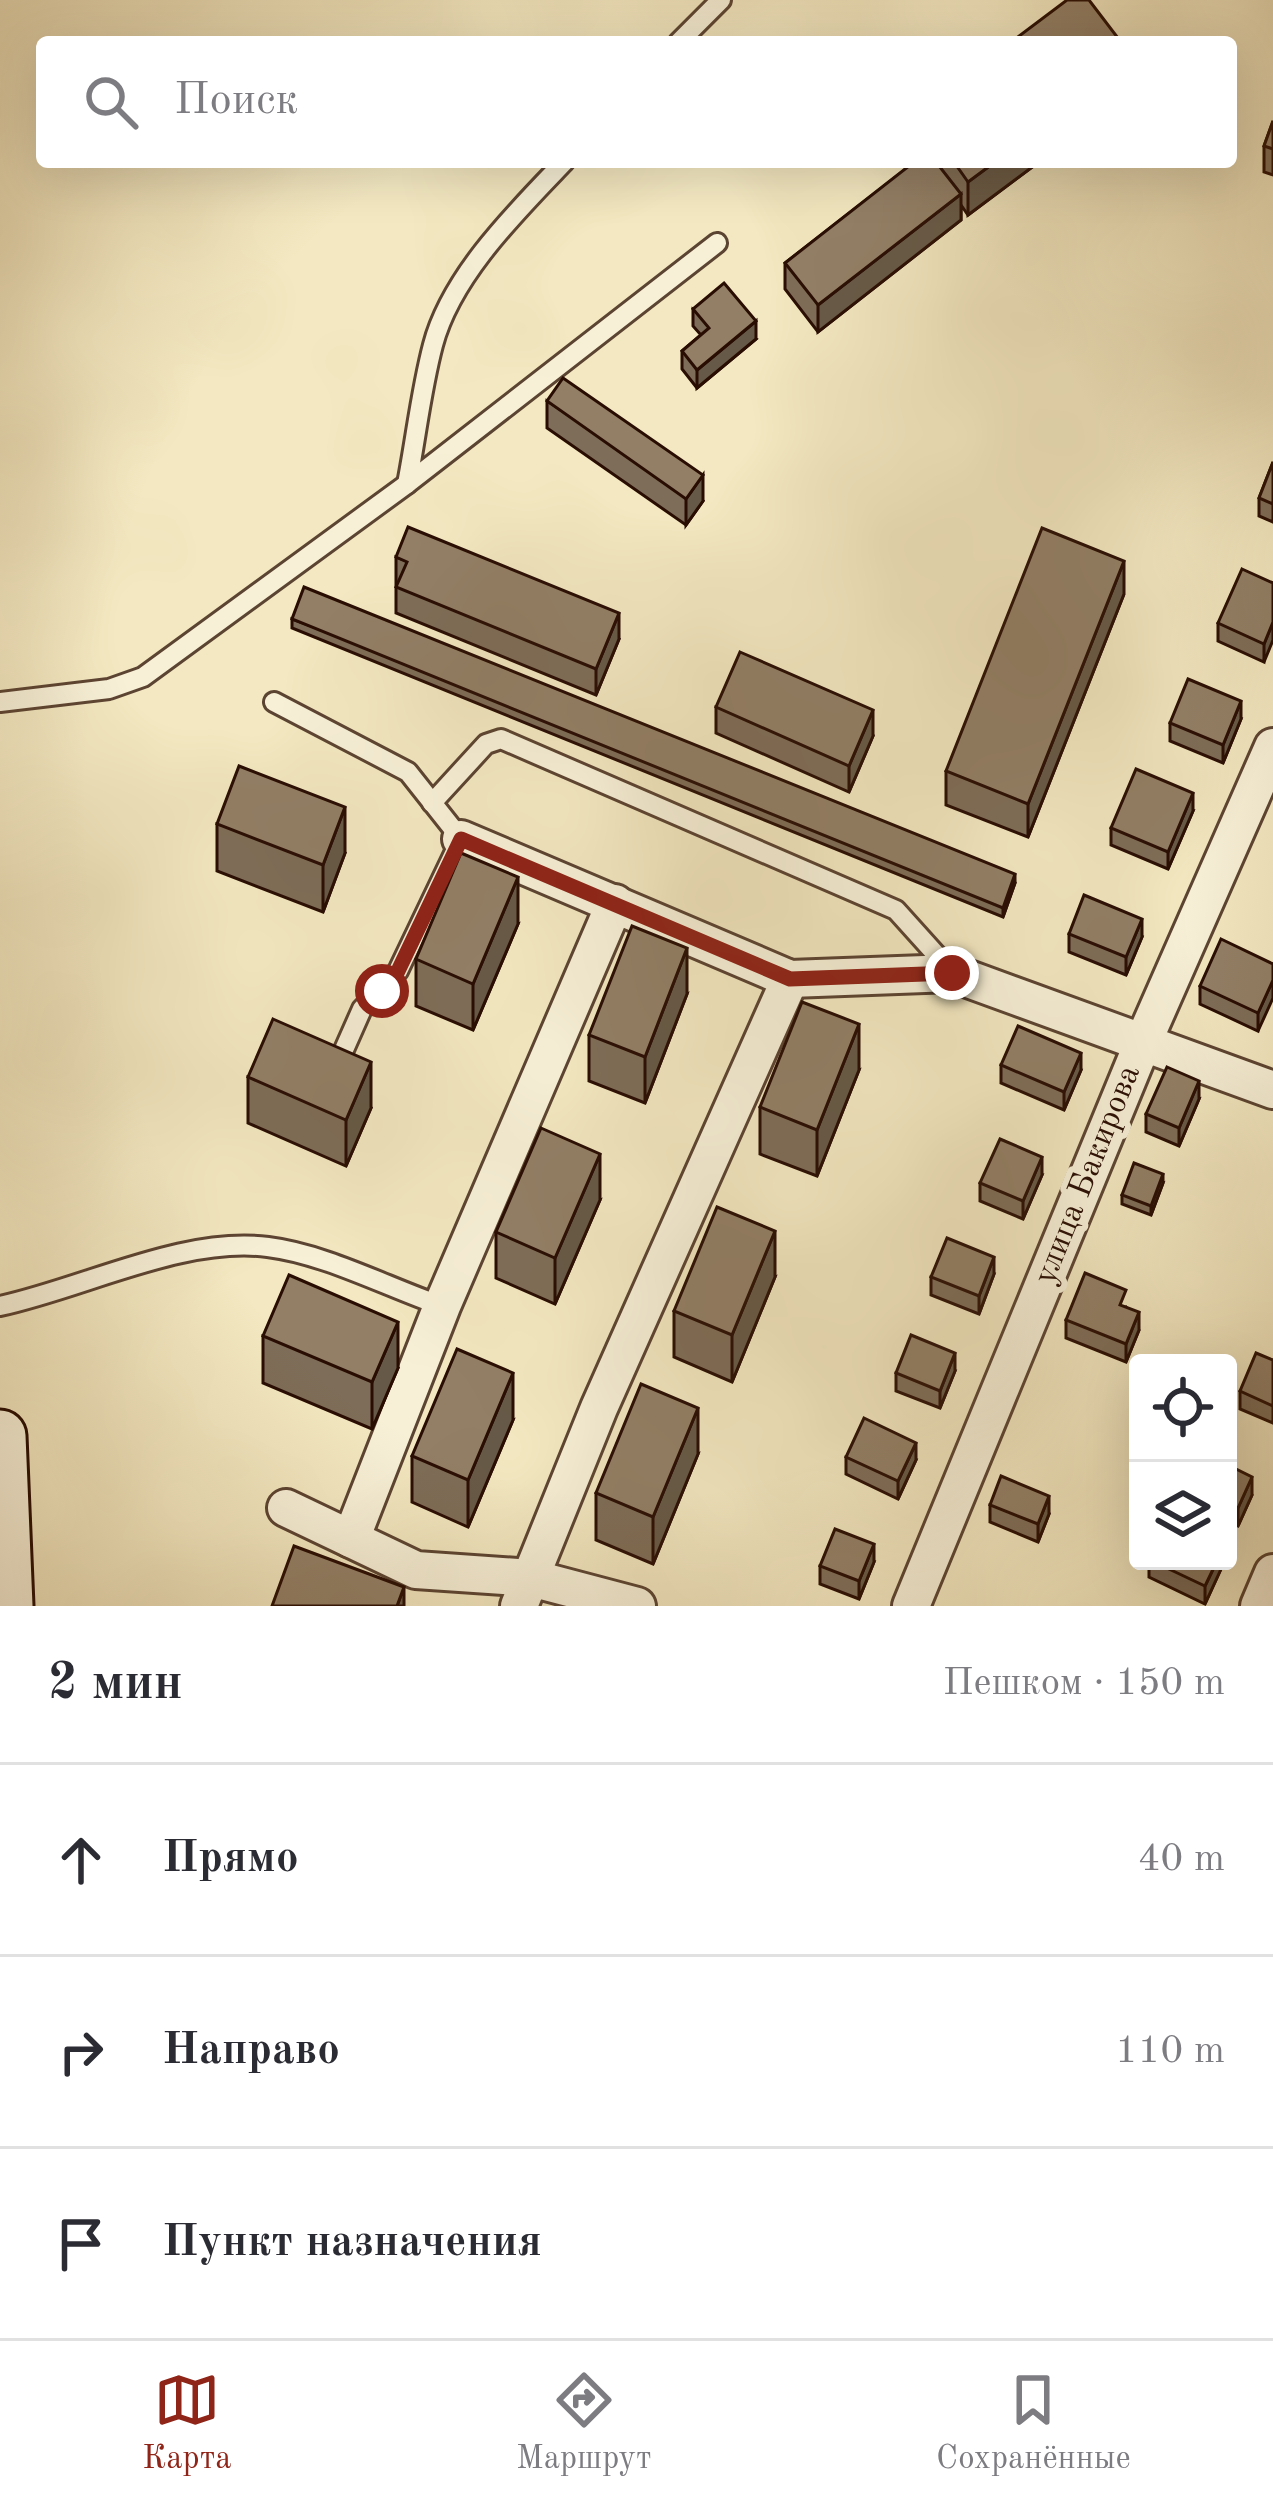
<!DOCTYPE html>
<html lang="ru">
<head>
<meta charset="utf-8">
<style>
  body { margin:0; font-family:"Old Standard TT",serif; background:#f7f7f7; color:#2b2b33 }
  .controls { position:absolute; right:36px; bottom:36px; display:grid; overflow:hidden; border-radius:12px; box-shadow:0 12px 48px #0002 }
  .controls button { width:108px; height:108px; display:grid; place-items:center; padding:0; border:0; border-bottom:3px solid #e1e1e2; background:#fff; color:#2b2b33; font:60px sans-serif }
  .stop { position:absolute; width:36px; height:36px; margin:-27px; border:9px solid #8f2418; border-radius:50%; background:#fff }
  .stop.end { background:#8f2418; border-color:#fff; box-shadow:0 3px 12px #0008 }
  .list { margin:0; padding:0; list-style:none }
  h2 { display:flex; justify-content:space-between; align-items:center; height:156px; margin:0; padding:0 48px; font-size:51px }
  h2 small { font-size:39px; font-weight:400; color:#7c7c81 }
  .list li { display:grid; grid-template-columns:78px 1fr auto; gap:36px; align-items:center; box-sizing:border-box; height:192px; padding:0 48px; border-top:3px solid #e1e1e2 }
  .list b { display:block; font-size:45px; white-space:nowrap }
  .list em { font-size:39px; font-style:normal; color:#7c7c81 }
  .icon { flex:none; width:66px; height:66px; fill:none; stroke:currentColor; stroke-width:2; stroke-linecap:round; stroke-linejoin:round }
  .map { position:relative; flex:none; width:1273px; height:1606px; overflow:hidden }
  .search { position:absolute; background:#fff; box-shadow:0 12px 48px #0002; left:36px; right:36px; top:36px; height:132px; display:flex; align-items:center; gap:30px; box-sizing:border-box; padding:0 42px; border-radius:12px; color:#7c7c81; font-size:45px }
  .sheet { height:732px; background:#fff }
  nav { display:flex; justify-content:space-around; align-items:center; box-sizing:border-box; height:168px; border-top:3px solid #e1e1e2; background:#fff; font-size:33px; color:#7c7c81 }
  nav a { display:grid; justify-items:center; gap:6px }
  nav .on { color:#8f2418 }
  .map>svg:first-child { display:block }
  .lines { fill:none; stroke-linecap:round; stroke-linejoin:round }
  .service-casing { stroke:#5c4432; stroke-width:24 }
  .minor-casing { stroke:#5c4432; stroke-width:42 }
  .secondary-casing { stroke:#290d03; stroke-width:57 }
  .service { stroke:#f7f0d7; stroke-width:18 }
  .minor { stroke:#f7f0d7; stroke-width:36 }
  .secondary { stroke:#f7f0d7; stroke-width:51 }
  .wall { fill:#7e6d58; stroke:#290d03; stroke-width:3 }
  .shaded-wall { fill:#665947; stroke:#290d03; stroke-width:3 }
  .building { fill:#927f66; stroke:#290d03; stroke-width:3 }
  .route { stroke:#8f2418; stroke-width:15 }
  .labels { text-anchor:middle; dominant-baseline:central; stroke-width:12; stroke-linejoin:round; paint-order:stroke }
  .street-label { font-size:33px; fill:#290d03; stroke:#f7f0d7 }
</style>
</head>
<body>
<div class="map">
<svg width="1273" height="1606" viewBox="0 0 1273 1606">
  <rect width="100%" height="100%" fill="#f3e8c1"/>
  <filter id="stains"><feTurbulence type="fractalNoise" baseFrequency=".00167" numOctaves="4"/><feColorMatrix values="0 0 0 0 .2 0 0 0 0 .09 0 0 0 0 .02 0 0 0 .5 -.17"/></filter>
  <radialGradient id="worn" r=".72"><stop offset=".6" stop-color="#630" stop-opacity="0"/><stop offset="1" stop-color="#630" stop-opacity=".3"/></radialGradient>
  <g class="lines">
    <defs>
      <g id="service">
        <polyline points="679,42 721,0"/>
        <path d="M 407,484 C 416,438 421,390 433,345 C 451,276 516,212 564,162"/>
        <polyline points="0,702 109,689 143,677 407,484 717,243"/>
        <polyline points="274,702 408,772 461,839 398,971 362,1009 335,1070"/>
        <polyline points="432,803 486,744 501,739 896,910 950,970"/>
        <path d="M 0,1306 C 84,1288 183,1236 268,1247 C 325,1254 387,1287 442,1306"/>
      </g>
      <g id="minor">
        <polyline points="461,839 790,979 952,973 1273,1090"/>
        <polyline points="286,1508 416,1570 531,1578 637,1606"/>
        <polyline points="351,1539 442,1306 615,903"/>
        <polyline points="519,1606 599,1408 790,979"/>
        <polyline points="911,1606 1144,1040 1273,747"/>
        <polyline points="1259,1606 1273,1573"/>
      </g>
      <polyline id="secondary" points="0,1436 7,1606"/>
    </defs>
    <use href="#service" class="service-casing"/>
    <use href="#minor" class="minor-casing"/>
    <use href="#secondary" class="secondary-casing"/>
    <use href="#service" class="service"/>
    <use href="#minor" class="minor"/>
    <use href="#secondary" class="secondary"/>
  </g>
  <g class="wall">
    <polygon points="1273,121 1273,175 1264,172 1264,146"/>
    <polygon points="915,162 1039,162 968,215 961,205 961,220 818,332 785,289 785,263"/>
    <polygon points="693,309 756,339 697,388 682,369 682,351 701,335 693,326"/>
    <polygon points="547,401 703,501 686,525 547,428"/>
    <polygon points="1273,462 1273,522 1259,516 1259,498"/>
    <polygon points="396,557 619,639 596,695 396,613"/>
    <polygon points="1273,583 1264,662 1218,641 1218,623"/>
    <polygon points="1124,594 1028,837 946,805 946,771"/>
    <polygon points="292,619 1015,883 1003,917 292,628"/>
    <polygon points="716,707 873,736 849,792 716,733"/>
    <polygon points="1241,719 1223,763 1170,741 1170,723"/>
    <polygon points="1193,811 1168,869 1111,845 1111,828"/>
    <polygon points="217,824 345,853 323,912 217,871"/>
    <polygon points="518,924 473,1030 416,1006 416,959"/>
    <polygon points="1069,934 1142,937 1126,975 1069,952"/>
    <polygon points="1273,964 1258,1031 1200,1004 1200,986"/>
    <polygon points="687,994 645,1103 589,1081 589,1035"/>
    <polygon points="1001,1065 1081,1070 1064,1110 1001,1083"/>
    <polygon points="859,1070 817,1176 760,1154 760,1107"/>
    <polygon points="248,1077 371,1108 346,1166 248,1123"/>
    <polygon points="1199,1099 1179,1146 1146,1132 1146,1114"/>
    <polygon points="1042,1175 1023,1219 980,1201 980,1183"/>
    <polygon points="1163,1183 1151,1215 1122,1204 1122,1195"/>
    <polygon points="600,1200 555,1304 496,1278 496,1232"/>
    <polygon points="994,1274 979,1314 931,1295 931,1277"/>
    <polygon points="775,1277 732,1382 674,1357 674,1311"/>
    <polygon points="1126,1307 1139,1330 1126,1362 1066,1338 1066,1320"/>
    <polygon points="263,1336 398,1368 372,1429 263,1383"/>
    <polygon points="1273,1360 1273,1423 1240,1409 1240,1391"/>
    <polygon points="955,1371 940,1408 896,1391 896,1373"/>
    <polygon points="513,1420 468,1527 412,1502 412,1456"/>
    <polygon points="698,1454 653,1564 596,1540 596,1493"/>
    <polygon points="846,1457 916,1460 898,1499 846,1474"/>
    <polygon points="1228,1465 1252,1495 1238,1526 1228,1521"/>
    <polygon points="990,1505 1049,1514 1038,1542 990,1522"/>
    <polygon points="1149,1561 1221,1561 1221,1569 1205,1604 1149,1577"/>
    <polygon points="874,1562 859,1599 820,1584 820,1566"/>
  </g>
  <g class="shaded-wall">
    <polygon points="995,162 1039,162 968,215 968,182"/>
    <polygon points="961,194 961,220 818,332 818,305"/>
    <polygon points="756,321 756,339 697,388 697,370"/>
    <polygon points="703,475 703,501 686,525 686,499"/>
    <polygon points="1124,561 1124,594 1028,837 1028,804"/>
    <polygon points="619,613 619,639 596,695 596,669"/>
    <polygon points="1273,622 1273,640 1264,662 1264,644"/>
    <polygon points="1241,701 1241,719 1223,763 1223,745"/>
    <polygon points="873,710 873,736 849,792 849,766"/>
    <polygon points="1193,793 1193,811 1168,869 1168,852"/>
    <polygon points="345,807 345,853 323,912 323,865"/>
    <polygon points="1015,874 1015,883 1003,917 1003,908"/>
    <polygon points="518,877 518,924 473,1030 473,984"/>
    <polygon points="1142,919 1142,937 1126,975 1126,957"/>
    <polygon points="687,948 687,994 645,1103 645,1057"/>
    <polygon points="1273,980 1273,998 1258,1031 1258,1013"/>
    <polygon points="859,1024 859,1070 817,1176 817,1130"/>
    <polygon points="1081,1053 1081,1070 1064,1110 1064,1092"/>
    <polygon points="371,1062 371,1108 346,1166 346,1120"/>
    <polygon points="1199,1081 1199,1099 1179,1146 1179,1128"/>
    <polygon points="600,1154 600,1200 555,1304 555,1258"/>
    <polygon points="1042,1157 1042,1175 1023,1219 1023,1201"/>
    <polygon points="1163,1174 1163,1183 1151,1215 1151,1206"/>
    <polygon points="775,1231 775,1277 732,1382 732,1335"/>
    <polygon points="994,1257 994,1274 979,1314 979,1296"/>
    <polygon points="1139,1312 1139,1330 1126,1362 1126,1344"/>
    <polygon points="398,1322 398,1368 372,1429 372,1382"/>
    <polygon points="955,1353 955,1371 940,1408 940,1391"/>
    <polygon points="513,1373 513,1420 468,1527 468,1480"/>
    <polygon points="698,1408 698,1454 653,1564 653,1517"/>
    <polygon points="916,1443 916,1460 898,1499 898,1481"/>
    <polygon points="1252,1477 1252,1495 1238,1526 1238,1508"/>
    <polygon points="1049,1496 1049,1514 1038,1542 1038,1524"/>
    <polygon points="874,1544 874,1562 859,1599 859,1581"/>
    <polygon points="1217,1561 1221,1561 1221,1569 1205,1604 1205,1586"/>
    <polygon points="404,1587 404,1606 397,1606"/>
  </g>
  <g class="building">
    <polygon points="1067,0 1089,0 1121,42 1011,42"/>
    <polygon points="1273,121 1273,149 1264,146"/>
    <polygon points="914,162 936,162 961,194 818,305 785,263"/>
    <polygon points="954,162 995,162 968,182"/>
    <polygon points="724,283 756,321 697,370 682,351 709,328 693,309"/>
    <polygon points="563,378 703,475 686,499 547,401"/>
    <polygon points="1273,462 1273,504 1259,498"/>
    <polygon points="408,527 619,613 596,669 396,587 407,562 396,557"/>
    <polygon points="1042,528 1124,561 1028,804 946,771"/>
    <polygon points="1242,569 1273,583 1273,622 1264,644 1218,623"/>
    <polygon points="304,587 1015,874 1003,908 292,619"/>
    <polygon points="740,652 873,710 849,766 716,707"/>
    <polygon points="1188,679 1241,701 1223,745 1170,723"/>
    <polygon points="239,766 345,807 323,865 217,824"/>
    <polygon points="1136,769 1193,793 1168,852 1111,828"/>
    <polygon points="461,853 518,877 473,984 416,959"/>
    <polygon points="1084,895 1142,919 1126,957 1069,934"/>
    <polygon points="632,926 687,948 645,1057 589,1035"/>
    <polygon points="1221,939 1273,964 1273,980 1258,1013 1200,986"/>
    <polygon points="802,1002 859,1024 817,1130 760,1107"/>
    <polygon points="273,1019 371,1062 346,1120 248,1077"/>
    <polygon points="1018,1026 1081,1053 1064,1092 1001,1065"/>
    <polygon points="1167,1067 1199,1081 1179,1128 1146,1114"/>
    <polygon points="541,1128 600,1154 555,1258 496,1232"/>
    <polygon points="1000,1139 1042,1157 1023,1201 980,1183"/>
    <polygon points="1134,1163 1163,1174 1151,1206 1122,1195"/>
    <polygon points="717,1207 775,1231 732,1335 674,1311"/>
    <polygon points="947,1238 994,1257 979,1296 931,1277"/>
    <polygon points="1085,1273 1126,1290 1120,1305 1139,1312 1126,1344 1066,1320"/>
    <polygon points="289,1275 398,1322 372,1382 263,1336"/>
    <polygon points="911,1335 955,1353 940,1391 896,1373"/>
    <polygon points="457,1349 513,1373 468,1480 412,1456"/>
    <polygon points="1256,1353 1273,1360 1273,1406 1240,1391"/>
    <polygon points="641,1384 698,1408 653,1517 596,1493"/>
    <polygon points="864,1418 916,1443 898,1481 846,1457"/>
    <polygon points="1228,1465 1252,1477 1238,1508 1228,1503"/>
    <polygon points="1001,1476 1049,1496 1038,1524 990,1505"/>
    <polygon points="835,1529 874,1544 859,1581 820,1566"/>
    <polygon points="294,1546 404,1587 397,1606 272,1606"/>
    <polygon points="1152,1561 1217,1561 1205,1586"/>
  </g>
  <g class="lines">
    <polyline class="route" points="382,991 398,971 461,839 790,979 952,973"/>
  </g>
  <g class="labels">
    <g class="street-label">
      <text transform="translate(1088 1175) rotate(-68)">улица Бакирова</text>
    </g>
  </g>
  <rect width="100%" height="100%" filter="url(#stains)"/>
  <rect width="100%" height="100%" fill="url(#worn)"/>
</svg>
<div class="controls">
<button><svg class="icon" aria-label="locate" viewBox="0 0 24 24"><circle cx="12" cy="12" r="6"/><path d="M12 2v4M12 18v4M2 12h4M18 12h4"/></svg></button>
<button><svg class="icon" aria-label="layers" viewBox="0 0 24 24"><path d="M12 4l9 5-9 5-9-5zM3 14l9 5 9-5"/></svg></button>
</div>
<div class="stop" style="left:382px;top:991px"></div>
<div class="stop end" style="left:952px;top:973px"></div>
<div class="search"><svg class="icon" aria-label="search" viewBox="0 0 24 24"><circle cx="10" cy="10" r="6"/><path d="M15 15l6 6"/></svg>Поиск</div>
</div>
<section class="sheet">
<h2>2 мин<small>Пешком · 150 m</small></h2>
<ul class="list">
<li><svg class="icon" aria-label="ahead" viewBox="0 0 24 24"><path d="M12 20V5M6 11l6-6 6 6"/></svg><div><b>Прямо</b></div><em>40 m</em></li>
<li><svg class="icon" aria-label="right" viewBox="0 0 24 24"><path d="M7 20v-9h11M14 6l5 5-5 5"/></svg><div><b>Направо</b></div><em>110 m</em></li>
<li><svg class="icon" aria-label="arrive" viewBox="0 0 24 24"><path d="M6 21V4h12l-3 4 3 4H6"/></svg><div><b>Пункт назначения</b></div></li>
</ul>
</section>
<nav>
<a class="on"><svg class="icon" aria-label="map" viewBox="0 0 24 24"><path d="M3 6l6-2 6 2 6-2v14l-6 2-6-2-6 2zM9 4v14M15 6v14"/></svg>Карта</a>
<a><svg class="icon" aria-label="directions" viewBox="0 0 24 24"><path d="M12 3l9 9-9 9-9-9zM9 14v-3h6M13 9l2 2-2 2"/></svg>Маршрут</a>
<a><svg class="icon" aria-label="saved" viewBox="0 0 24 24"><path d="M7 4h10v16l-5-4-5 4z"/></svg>Сохранённые</a>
</nav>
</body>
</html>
